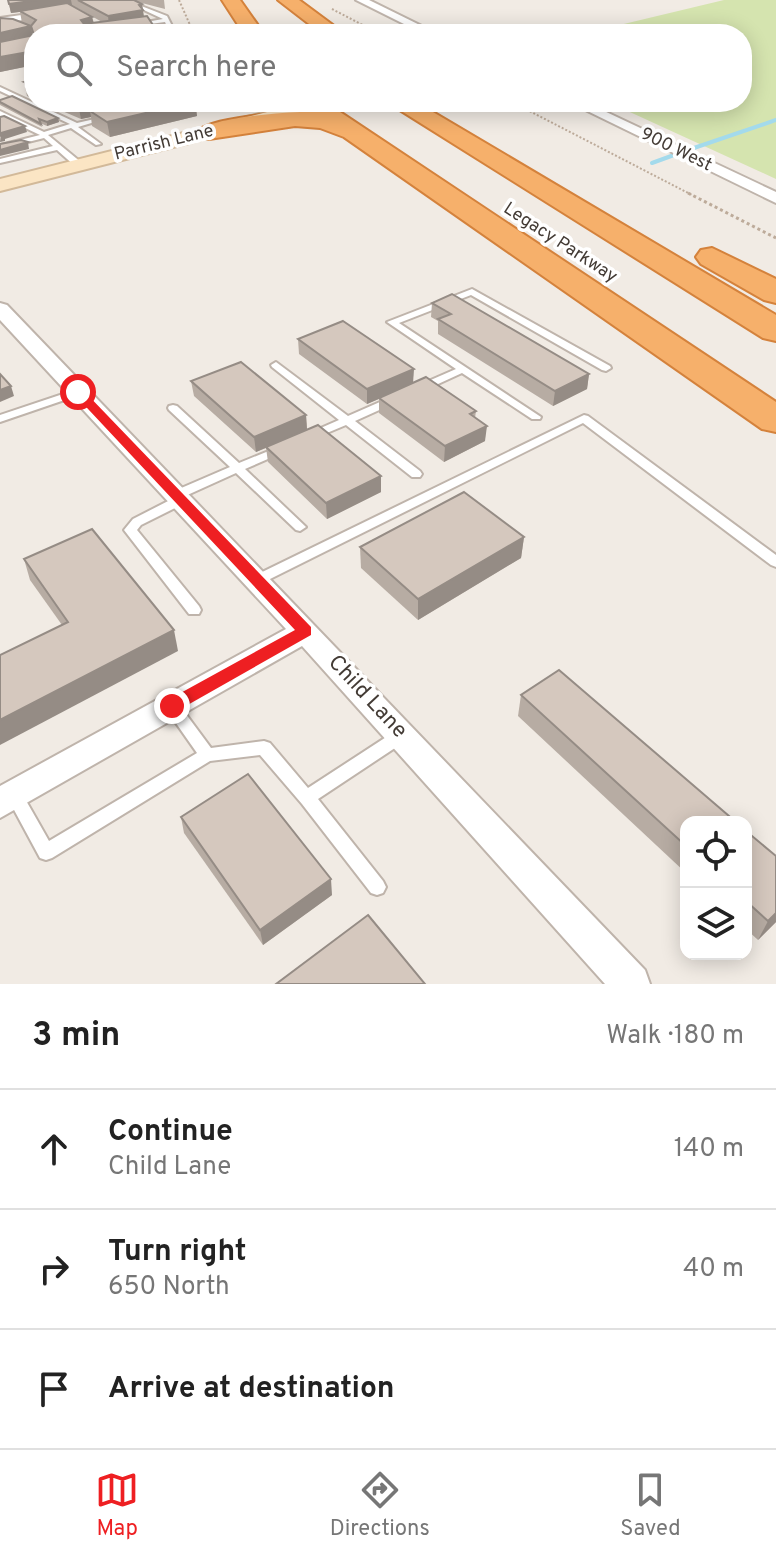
<!DOCTYPE html>
<html lang="en">
<head>
<meta charset="utf-8">
<style>
  body { margin:0; font-family:Overpass,sans-serif; background:#f2f2f2; color:#222 }
  .controls { position:absolute; right:24px; bottom:24px; display:grid; overflow:hidden; border-radius:16px; box-shadow:0 4px 20px #0003 }
  .controls button { width:72px; height:72px; display:grid; place-items:center; padding:0; border:0; border-bottom:2px solid #e0e0e0; background:#fff; color:#222; font:40px sans-serif }
  .stop { position:absolute; width:24px; height:24px; margin:-18px; border:6px solid #ee1f22; border-radius:50%; background:#fff }
  .stop.end { background:#ee1f22; border-color:#fff; box-shadow:0 2px 8px #0008 }
  .list { margin:0; padding:0; list-style:none }
  h2 { display:flex; justify-content:space-between; align-items:center; height:104px; margin:0; padding:0 32px; font-size:34px }
  h2 small { font-size:26px; font-weight:400; color:#767676 }
  .list li { display:grid; grid-template-columns:52px 1fr auto; gap:24px; align-items:center; box-sizing:border-box; height:120px; padding:0 32px; border-top:2px solid #e0e0e0 }
  .list b { display:block; font-size:30px; white-space:nowrap }
  .list p { margin:0; font-size:26px; white-space:nowrap; color:#767676 }
  .list em { font-size:26px; font-style:normal; color:#767676 }
  .icon { flex:none; width:44px; height:44px; fill:none; stroke:currentColor; stroke-width:2; stroke-linecap:round; stroke-linejoin:round }
  .map { position:relative; flex:none; width:776px; height:984px; overflow:hidden }
  .search { position:absolute; background:#fff; box-shadow:0 4px 20px #0003; left:24px; right:24px; top:24px; height:88px; display:flex; align-items:center; gap:20px; box-sizing:border-box; padding:0 28px; border-radius:32px; color:#767676; font-size:30px }
  .sheet { height:464px; background:#fff }
  nav { display:flex; justify-content:space-around; align-items:center; box-sizing:border-box; height:112px; border-top:2px solid #e0e0e0; background:#fff; font-size:22px; color:#767676 }
  nav a { display:grid; justify-items:center; gap:4px }
  nav .on { color:#ee1f22 }
  .map>svg:first-child { display:block }
  .green { fill:#d5e4af }
  .lines { fill:none; stroke-linecap:round; stroke-linejoin:round }
  .stream { stroke:#a3daec; stroke-width:4 }
  .service-casing { stroke:#bfb4ab; stroke-width:4 }
  .minor-casing { stroke:#bfb4ab; stroke-width:4 }
  .secondary-casing { stroke:#d2b999; stroke-width:4 }
  .motorway-casing { stroke:#d4823c; stroke-width:4 }
  .path-far1 { stroke:#bdab9a; stroke-width:2; stroke-dasharray:2 2; stroke-linecap:butt }
  .path { stroke:#bdab9a; stroke-width:3; stroke-dasharray:3 3; stroke-linecap:butt }
  .service { fill:#fff; fill-rule:evenodd }
  .minor { fill:#fff; fill-rule:evenodd }
  .secondary { fill:#fbe5c4; fill-rule:evenodd }
  .motorway { fill:#f6b06b; fill-rule:evenodd }
  .wall { fill:#b7aca3; fill-rule:evenodd }
  .shaded-wall { fill:#958c85 }
  .building { fill:#d5c8be; stroke:#958c85; stroke-width:2 }
  .route { fill:#ee1f22 }
  .labels { text-anchor:middle; dominant-baseline:central; stroke-width:7; stroke-linejoin:round; paint-order:stroke }
  .far-street-label { font-size:18px; fill:#433b35; stroke:#fff }
  .street-label { font-size:22px; fill:#433b35; stroke:#fff }
</style>
</head>
<body>
<div class="map">
<svg width="776" height="984" viewBox="0 0 776 984">
  <rect width="100%" height="100%" fill="#f1ebe4"/>
  <polygon class="green" points="724,0 776,0 776,179 608,102 742,102 742,34 582,34"/>
  <g class="lines">
    <g class="stream">
      <polyline points="688,150 776,120"/>
      <polyline points="652,163 674,155"/>
    </g>
    <defs>
      <g id="service">
        <polygon points="131,2 167,16 176,34 170,34 165,22 135,26 135,24 163,19 131,4"/>
        <polygon points="0,87 77,123 108,116 108,118 78,127 101,144 96,145 71,128 48,135 82,163 82,167 76,167 57,150 0,163 0,159 53,146 44,138 0,149 0,145 40,135 0,116 0,111 44,132 70,124 0,91"/>
        <polygon points="472,289 610,366 611,368 606,371 602,370 471,295 399,323 541,417 540,419 532,419 462,373 425,390 417,390 416,388 417,386 456,369 387,322"/>
        <polygon points="276,362 348,416 389,398 397,398 398,400 397,402 355,421 420,471 422,474 420,477 412,477 346,425 315,438 307,438 305,436 307,434 339,420 272,367 271,365"/>
        <polygon points="78,389 83,392 82,394 0,422 0,415"/>
        <polygon points="173,405 177,406 239,463 276,448 284,448 286,450 284,452 245,469 306,527 300,531 296,530 236,473 183,497 187,500 185,503 141,525 137,530 199,606 201,610 199,614 189,614 124,530 133,519 174,498 170,495 172,492 230,467 169,410 168,408 169,406"/>
        <polygon points="584,415 588,416 776,555 776,567 771,565 583,423 262,583 252,583 250,580 252,577"/>
        <polygon points="172,700 177,702 211,748 264,741 270,743 308,788 397,730 402,729 407,730 410,735 407,740 318,799 383,881 386,887 383,893 377,895 371,893 302,804 260,755 210,761 52,858 46,860 40,858 6,795 8,790 14,788 20,790 49,841 197,753 164,706 167,702"/>
      </g>
      <g id="minor">
        <polygon points="356,0 369,0 438,34 424,34"/>
        <polygon points="57,10 57,14 0,24 0,18"/>
        <polygon points="569,102 585,102 776,192 776,203"/>
        <polygon points="0,303 7,305 645,970 650,984 605,984 302,646 0,818 0,786 286,629 0,320"/>
      </g>
      <polygon id="secondary" points="307,102 338,102 335,106 0,191 0,179"/>
      <g id="motorway">
        <polygon points="222,0 240,0 264,34 244,34"/>
        <polygon points="278,0 299,0 345,34 322,34"/>
        <path d="M 298,102 L 325,102 L 776,402 L 776,432 L 762,429 L 344,137 L 320,128 L 295,126 L 209,139 L 197,132 C 206,118 290,111 309,112 Z"/>
        <polygon points="387,102 416,102 776,315 776,341 763,338"/>
        <polygon points="712,248 776,279 776,303 764,300 701,264 696,257 701,250"/>
      </g>
    </defs>
    <use href="#service" class="service-casing"/>
    <use href="#minor" class="minor-casing"/>
    <use href="#secondary" class="secondary-casing"/>
    <use href="#motorway" class="motorway-casing"/>
    <g class="path-far1">
      <polyline points="179,0 194,34"/>
      <polyline points="332,9 380,34"/>
      <polyline points="512,102 692,195"/>
    </g>
    <polyline class="path" points="688,193 776,238"/>
    <use href="#service" class="service"/>
    <use href="#minor" class="minor"/>
    <use href="#secondary" class="secondary"/>
    <use href="#motorway" class="motorway"/>
  </g>
  <g class="wall">
    <path d="M 8,0 L 164,0 L 165,9 L 138,2 L 142,4 L 144,16 L 34,34 L 34,65 L 0,72 L 0,18 L 22,23 L 20,12 L 11,13 ZM 72,5 L 102,22 L 94,23 L 92,17 Z"/>
    <polygon points="34,79 34,99 27,96 24,82"/>
    <polygon points="0,100 58,118 59,122 47,126 40,123 42,127 0,105"/>
    <polygon points="41,102 195,102 197,116 110,137 92,126 91,117 81,119"/>
    <polygon points="432,303 589,374 587,389 553,406 438,334 438,321 431,317"/>
    <polygon points="298,339 413,383 476,411 475,418 485,441 444,462 379,413 379,399 367,404 299,354"/>
    <polygon points="191,381 306,415 307,430 381,476 381,492 327,519 268,462 266,448 256,452 194,396"/>
    <polygon points="524,537 521,558 418,620 361,568 360,547"/>
    <polygon points="24,559 178,651 62,625 30,580"/>
    <polygon points="521,695 686,822 686,873 518,716"/>
    <polygon points="181,817 332,895 263,945 184,833"/>
    <polygon points="746,831 776,922 758,940 746,929"/>
  </g>
  <g class="shaded-wall">
    <polygon points="38,0 71,0 72,5 11,13 9,4"/>
    <polygon points="142,4 144,19 109,26 108,16"/>
    <polygon points="92,17 95,29 84,32 81,20"/>
    <polygon points="31,26 33,39 0,46 0,33"/>
    <polygon points="34,51 34,65 0,72 0,57"/>
    <polygon points="87,102 127,102 90,111 91,117 81,119 78,104"/>
    <polygon points="195,102 197,116 110,137 107,122"/>
    <polygon points="58,118 59,122 47,126 47,122"/>
    <polygon points="25,126 27,132 5,139 5,141 0,142 1,133"/>
    <polygon points="28,142 29,149 0,156 0,150"/>
    <polygon points="414,369 413,384 367,404 367,389"/>
    <polygon points="589,374 587,389 553,406 555,391"/>
    <polygon points="11,386 14,396 0,402 0,390"/>
    <polygon points="306,415 307,430 256,452 254,437"/>
    <polygon points="487,426 485,441 444,462 445,446"/>
    <polygon points="381,476 381,492 327,519 326,503"/>
    <polygon points="524,537 521,558 418,620 418,599"/>
    <polygon points="174,630 178,651 0,745 0,720"/>
    <polygon points="331,879 332,895 263,945 260,930"/>
    <polygon points="776,913 776,922 758,940 768,921"/>
  </g>
  <g class="building">
    <polygon points="8,0 38,0 9,4"/>
    <polygon points="78,0 134,0 142,4 139,5 143,10 108,16"/>
    <polygon points="67,3 92,17 81,20 84,24 147,16 159,34 34,34 34,51 0,57 0,42 34,35 31,26 0,33 0,18 13,19 31,26 36,20 20,11"/>
    <polygon points="34,79 34,86 24,82"/>
    <polygon points="12,96 58,118 47,122 39,119 41,124 0,102 0,100"/>
    <polygon points="126,102 193,102 107,122 90,111"/>
    <polygon points="4,116 25,126 1,133 4,134 0,136 0,117"/>
    <polygon points="21,140 28,142 0,150 0,144"/>
    <polygon points="452,294 589,374 555,391 438,319 451,314 432,303"/>
    <polygon points="343,321 414,369 367,389 298,339"/>
    <polygon points="241,362 306,415 254,437 191,381"/>
    <polygon points="0,374 11,386 0,390"/>
    <polygon points="426,377 476,411 470,414 487,426 445,446 379,398"/>
    <polygon points="318,425 381,476 326,503 266,447"/>
    <polygon points="464,492 524,537 418,599 360,547"/>
    <polygon points="92,529 174,630 0,720 0,655 68,622 24,559"/>
    <polygon points="559,670 736,822 686,822 686,846 521,695"/>
    <polygon points="248,774 331,879 260,930 181,817"/>
    <polygon points="746,831 776,856 776,913 768,921 746,901"/>
    <polygon points="368,915 425,984 276,984"/>
  </g>
  <polygon class="route" points="74,389 82,389 311,627 311,635 177,711 166,711 166,701 295,630 74,394"/>
  <g class="labels">
    <g class="far-street-label">
      <text transform="translate(164 143) rotate(-14)">Parrish Lane</text>
      <text transform="translate(676 150) rotate(26)">900 West</text>
      <text transform="translate(560 243) rotate(33)">Legacy Parkway</text>
    </g>
    <g class="street-label">
      <text transform="translate(367 697) rotate(47)">Child Lane</text>
    </g>
  </g>
</svg>
<div class="controls">
<button><svg class="icon" aria-label="locate" viewBox="0 0 24 24"><circle cx="12" cy="12" r="6"/><path d="M12 2v4M12 18v4M2 12h4M18 12h4"/></svg></button>
<button><svg class="icon" aria-label="layers" viewBox="0 0 24 24"><path d="M12 4l9 5-9 5-9-5zM3 14l9 5 9-5"/></svg></button>
</div>
<div class="stop" style="left:78px;top:392px"></div>
<div class="stop end" style="left:172px;top:706px"></div>
<div class="search"><svg class="icon" aria-label="search" viewBox="0 0 24 24"><circle cx="10" cy="10" r="6"/><path d="M15 15l6 6"/></svg>Search here</div>
</div>
<section class="sheet">
<h2>3 min<small>Walk · 180 m</small></h2>
<ul class="list">
<li><svg class="icon" aria-label="ahead" viewBox="0 0 24 24"><path d="M12 20V5M6 11l6-6 6 6"/></svg><div><b>Continue</b><p>Child Lane</p></div><em>140 m</em></li>
<li><svg class="icon" aria-label="right" viewBox="0 0 24 24"><path d="M7 20v-9h11M14 6l5 5-5 5"/></svg><div><b>Turn right</b><p>650 North</p></div><em>40 m</em></li>
<li><svg class="icon" aria-label="arrive" viewBox="0 0 24 24"><path d="M6 21V4h12l-3 4 3 4H6"/></svg><div><b>Arrive at destination</b></div></li>
</ul>
</section>
<nav>
<a class="on"><svg class="icon" aria-label="map" viewBox="0 0 24 24"><path d="M3 6l6-2 6 2 6-2v14l-6 2-6-2-6 2zM9 4v14M15 6v14"/></svg>Map</a>
<a><svg class="icon" aria-label="directions" viewBox="0 0 24 24"><path d="M12 3l9 9-9 9-9-9zM9 14v-3h6M13 9l2 2-2 2"/></svg>Directions</a>
<a><svg class="icon" aria-label="saved" viewBox="0 0 24 24"><path d="M7 4h10v16l-5-4-5 4z"/></svg>Saved</a>
</nav>
</body>
</html>
